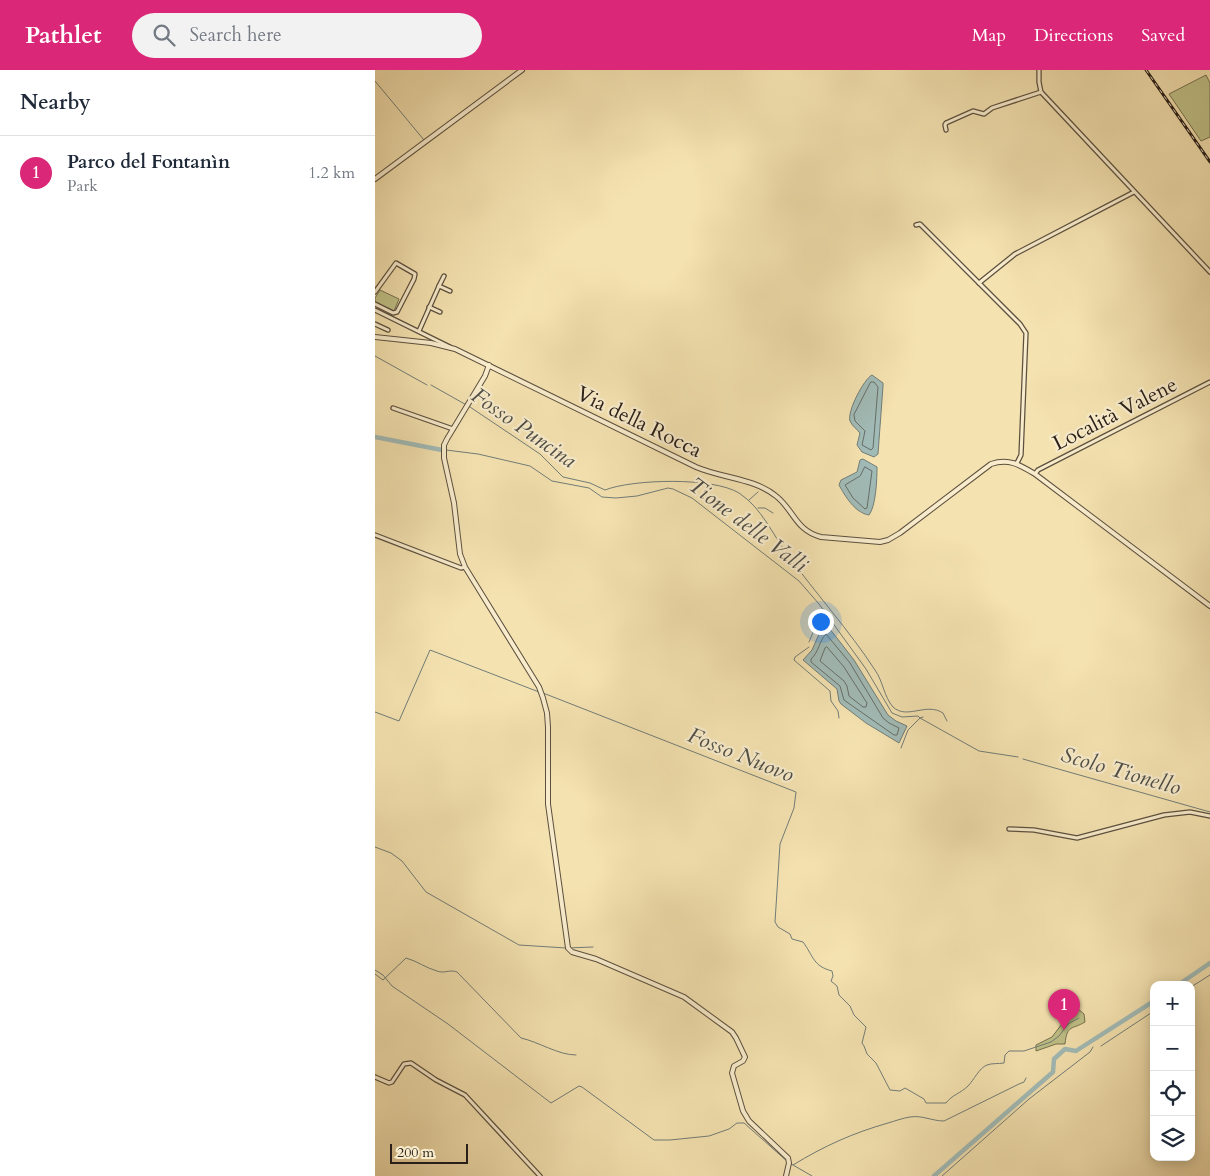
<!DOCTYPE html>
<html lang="en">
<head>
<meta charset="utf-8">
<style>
  body { margin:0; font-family:Cardo,serif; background:#f2f2f3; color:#1f2937 }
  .controls { position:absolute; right:15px; bottom:15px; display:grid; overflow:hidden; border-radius:10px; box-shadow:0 2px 12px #0003 }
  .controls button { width:45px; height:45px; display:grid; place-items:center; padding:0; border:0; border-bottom:1px solid #e0e1e3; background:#fff; color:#1f2937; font:25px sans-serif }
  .scale { position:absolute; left:15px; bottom:12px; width:78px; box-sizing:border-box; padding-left:5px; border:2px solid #2a2019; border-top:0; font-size:14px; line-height:18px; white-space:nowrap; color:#2a2019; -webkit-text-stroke:4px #f8eccc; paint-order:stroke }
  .you { position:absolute; left:445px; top:551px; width:18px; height:18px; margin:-12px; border:4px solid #fff; border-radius:50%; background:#1a73e8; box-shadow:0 0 0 8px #1a73e833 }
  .badge { display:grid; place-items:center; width:32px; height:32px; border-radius:50%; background:#db2777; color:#fff; font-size:16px; font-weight:700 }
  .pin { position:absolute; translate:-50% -41px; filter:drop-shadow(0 1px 2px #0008) }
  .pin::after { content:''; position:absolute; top:26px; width:18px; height:15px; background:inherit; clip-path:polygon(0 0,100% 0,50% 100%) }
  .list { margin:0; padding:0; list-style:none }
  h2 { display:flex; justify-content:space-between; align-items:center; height:65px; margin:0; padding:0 20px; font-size:21px }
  h2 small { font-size:16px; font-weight:400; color:#747a83 }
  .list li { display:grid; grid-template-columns:32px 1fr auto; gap:15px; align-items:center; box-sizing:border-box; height:75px; padding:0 20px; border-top:1px solid #e0e1e3 }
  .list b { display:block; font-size:19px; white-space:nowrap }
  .list p { margin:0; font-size:16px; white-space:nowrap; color:#747a83 }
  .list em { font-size:16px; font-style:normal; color:#747a83 }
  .icon { flex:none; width:28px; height:28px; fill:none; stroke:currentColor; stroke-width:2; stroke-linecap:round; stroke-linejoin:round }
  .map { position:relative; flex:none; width:835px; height:1106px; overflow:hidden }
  header { display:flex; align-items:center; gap:30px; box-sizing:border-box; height:70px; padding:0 25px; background:#db2777; color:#fff }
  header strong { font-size:24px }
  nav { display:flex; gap:28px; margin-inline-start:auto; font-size:18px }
  .search { width:350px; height:45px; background:#f2f2f3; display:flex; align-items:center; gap:12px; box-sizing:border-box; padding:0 18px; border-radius:28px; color:#747a83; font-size:19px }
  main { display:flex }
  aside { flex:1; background:#fff }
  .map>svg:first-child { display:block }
  .green { fill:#c0c288; stroke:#757150 }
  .water { fill:#a1bbb7; stroke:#717d78 }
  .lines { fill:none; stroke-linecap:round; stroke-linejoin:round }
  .shore { stroke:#666e68; stroke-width:1 }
  .stream { stroke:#717d78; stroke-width:1 }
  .river { stroke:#a1bbb7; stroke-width:4.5 }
  .minor-casing { stroke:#5c503f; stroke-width:5.5 }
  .tertiary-casing { stroke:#5c503f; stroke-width:6 }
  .minor { stroke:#f8eccc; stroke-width:3 }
  .tertiary { stroke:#f8eccc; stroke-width:4 }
  .rail-casing { stroke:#2a2019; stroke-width:3 }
  .rail { stroke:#f8eccc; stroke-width:1; stroke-dasharray:4; stroke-linecap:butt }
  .labels { text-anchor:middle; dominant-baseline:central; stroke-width:4.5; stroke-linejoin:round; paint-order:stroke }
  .street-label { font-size:21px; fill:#2a2019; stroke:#f8eccc }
  .water-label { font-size:22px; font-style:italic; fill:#4e4e48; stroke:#f8eccc }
</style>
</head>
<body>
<header>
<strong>Pathlet</strong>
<div class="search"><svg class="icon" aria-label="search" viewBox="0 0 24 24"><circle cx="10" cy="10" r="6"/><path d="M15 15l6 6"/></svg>Search here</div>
<nav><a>Map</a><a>Directions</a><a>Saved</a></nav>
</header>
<main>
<aside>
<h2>Nearby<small></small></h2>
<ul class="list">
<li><span class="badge">1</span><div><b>Parco del Fontanìn</b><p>Park</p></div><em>1.2 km</em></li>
</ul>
</aside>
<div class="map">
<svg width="835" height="1106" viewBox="0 0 835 1106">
  <rect width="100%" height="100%" fill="#f4e2b0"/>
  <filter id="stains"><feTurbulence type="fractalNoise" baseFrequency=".004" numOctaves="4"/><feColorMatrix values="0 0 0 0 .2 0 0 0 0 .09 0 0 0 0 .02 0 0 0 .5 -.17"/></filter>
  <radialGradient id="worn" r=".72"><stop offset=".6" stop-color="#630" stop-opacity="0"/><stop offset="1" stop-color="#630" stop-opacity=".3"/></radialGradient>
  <g class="green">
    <polygon points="831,5 835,13 835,67 826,71 794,24"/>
    <polygon points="5,220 24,229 19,241 0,232 0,228"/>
    <path d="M 702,938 L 709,944 L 710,952 C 697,960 692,954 690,974 L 681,974 L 661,981 L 661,975 L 677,967 L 696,942 Z"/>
  </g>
  <g class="water">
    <path d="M 497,305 L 508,313 L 508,316 L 503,384 L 499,387 L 487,382 L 482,375 L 485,363 C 482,359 477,356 475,351 C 472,341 489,309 497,305 Z"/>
    <path d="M 488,389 L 502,397 C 502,409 501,436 494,445 C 480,443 470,426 464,415 L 466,410 L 482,402 L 485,390 Z"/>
    <polygon points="451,554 479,590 513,645 521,651 532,656 524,673 491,653 466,634 464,631 462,619 428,590 437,580 448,555"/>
  </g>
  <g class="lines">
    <g class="shore">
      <polygon points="496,312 499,312 503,317 498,378 496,380 487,375 490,361 480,351 479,345"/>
      <polygon points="490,397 497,401 492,438 490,439 478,428 470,415 485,406"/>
      <path d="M 451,564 L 475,593 L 508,648 L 514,653 L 524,658 L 522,665 L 519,665 L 469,630 L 465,616 L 436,592 L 436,589 C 444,582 444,571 451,564 Z"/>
      <polygon points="452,577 469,597 492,633 491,637 488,637 474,626 472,616 469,611 445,591 450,578"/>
    </g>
    <g class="stream">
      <polyline points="0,11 49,70"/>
      <polyline points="51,72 127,17"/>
      <polyline points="0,286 52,315"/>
      <path d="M 56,315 L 95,337 L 165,384 L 188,407 L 215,413 L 230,420 C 258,409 338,407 364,423 C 387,438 397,464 413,485 C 441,524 474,560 500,600 C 508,611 509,627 518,637 C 532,650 551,632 568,643 L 572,651"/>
      <polyline points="71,380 103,384 155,396 177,411 214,418 227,427 241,428 262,426 293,418 298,419 317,428 424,511 444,534 491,599 517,643 527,647 543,646 545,648 548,647"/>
      <polyline points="374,430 383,422"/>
      <polyline points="383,438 390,438 398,443"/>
      <polyline points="434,572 448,539"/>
      <polyline points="434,577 420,587 419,590 455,621 456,631 463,641 464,648"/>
      <path d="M 168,623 L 421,722 L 419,738 L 405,774 L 400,852 L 403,857 L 415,864 L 417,869 L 428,872 C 439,887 438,896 457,901 L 458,906 L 456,911 L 462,916 L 464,925 L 475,936 L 479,945 L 491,957 L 487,973 L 489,976 L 492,984 L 501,993 L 515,1020 L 525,1021 L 530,1018 L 549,1029 L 551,1033 L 571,1033 C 577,1025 586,1023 593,1016 C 599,1010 604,998 612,995 C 617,993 623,994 629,993 L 630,985 L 634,981 L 649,981 L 676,972 L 684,966 L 693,954 L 704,948"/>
      <polyline points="0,642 24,651 55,580 164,622"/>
      <polyline points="526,678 533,660 545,648 604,681 643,687"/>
      <polyline points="648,689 835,742"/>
      <polyline points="0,777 16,783 27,791 51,822 144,875 191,878 218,877"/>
      <polyline points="0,900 8,905 17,916 73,954 176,1033 204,1016 207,1017 279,1070 295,1070 334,1066 354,1059 362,1053 369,1053 413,1092"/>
      <path d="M 0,904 L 8,910 L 31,888 C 42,891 51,898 62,901 C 69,904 75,899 82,902 L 146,968 C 164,972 183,985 201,985"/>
      <polyline points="816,917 835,905"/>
      <polyline points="726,976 779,941"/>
      <path d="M 416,1094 L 418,1095 C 449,1076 478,1063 513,1053 C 520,1051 528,1048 535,1047 C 547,1045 557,1051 569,1051 L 644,1014 L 649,1012 L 651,1008"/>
      <polyline points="418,1095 437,1106"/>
      <polyline points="567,1106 654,1029 715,982 718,977"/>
    </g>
    <g class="river">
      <polyline points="0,367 67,380"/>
      <polyline points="803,915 835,893"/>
      <polyline points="559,1106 678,1002 679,989 690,979 701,981 704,979 779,931"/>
    </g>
    <defs>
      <g id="minor">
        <polyline points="664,0 664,12 666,22 835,202"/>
        <polyline points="571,60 570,55 571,53 598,41 609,44 617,38 666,22"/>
        <polyline points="541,155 545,154 645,254 651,263 646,385 642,393"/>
        <polyline points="604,213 640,184 759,122"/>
        <polyline points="64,216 69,206"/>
        <polyline points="0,222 21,193 40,204 39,209 22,242 18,243 0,234"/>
        <polyline points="54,237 65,242"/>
        <polyline points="0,240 75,277"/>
        <polyline points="0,254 13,260"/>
        <polyline points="44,261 64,216 75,221"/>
        <polyline points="18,338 78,359"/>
        <polyline points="660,404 663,400 835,312"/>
        <polyline points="0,465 86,498 90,497"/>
        <polyline points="634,759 659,760 702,768 789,745 815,742 835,746"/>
        <polyline points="0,1007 14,1013 17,1012 29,994 36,993 61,1010 90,1025 165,1106"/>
      </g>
      <g id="tertiary">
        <polyline points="0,109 147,0"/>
        <path d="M 0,267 L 56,273 L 80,279 L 321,397 C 346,408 379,408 401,426 C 419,440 420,460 446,467 L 505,472 L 513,470 L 525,463 L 616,394 C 634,388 645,395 660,404 L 835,536"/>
        <polyline points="114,295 110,306 72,369 69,375 69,388 79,433 85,484 90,497 164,617 168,628 172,643 173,657 173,734 193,878 197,882 221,889 309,927 357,962 361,968 370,987 368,991 359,996 357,1003 368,1041 374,1051 413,1088 414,1093 411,1106"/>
      </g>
    </defs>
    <use href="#minor" class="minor-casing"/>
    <use href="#tertiary" class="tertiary-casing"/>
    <use href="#minor" class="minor"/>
    <use href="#tertiary" class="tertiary"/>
    <defs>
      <polyline id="rail" points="771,0 835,92"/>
    </defs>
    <use href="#rail" class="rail-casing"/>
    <use href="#rail" class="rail"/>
  </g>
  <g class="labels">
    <g class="street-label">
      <text transform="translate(740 344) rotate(-27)">Località Valene</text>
      <text transform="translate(264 352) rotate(26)">Via della Rocca</text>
    </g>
    <g class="water-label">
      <text transform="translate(149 358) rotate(35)">Fosso Puncina</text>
      <text transform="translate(373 455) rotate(37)">Tione delle Valli</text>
      <text transform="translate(366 685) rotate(22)">Fosso Nuovo</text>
      <text transform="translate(746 701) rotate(16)">Scolo Tionello</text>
    </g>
  </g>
  <rect width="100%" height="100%" filter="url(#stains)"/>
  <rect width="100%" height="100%" fill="url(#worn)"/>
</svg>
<div class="controls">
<button>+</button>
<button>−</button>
<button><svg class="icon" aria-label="locate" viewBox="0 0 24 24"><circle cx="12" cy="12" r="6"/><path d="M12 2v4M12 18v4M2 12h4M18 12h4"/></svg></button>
<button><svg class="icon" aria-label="layers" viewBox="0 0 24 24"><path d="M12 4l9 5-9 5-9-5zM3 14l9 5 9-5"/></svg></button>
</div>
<div class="scale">200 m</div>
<div class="you"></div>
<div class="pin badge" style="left:689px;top:960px">1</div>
</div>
</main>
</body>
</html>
